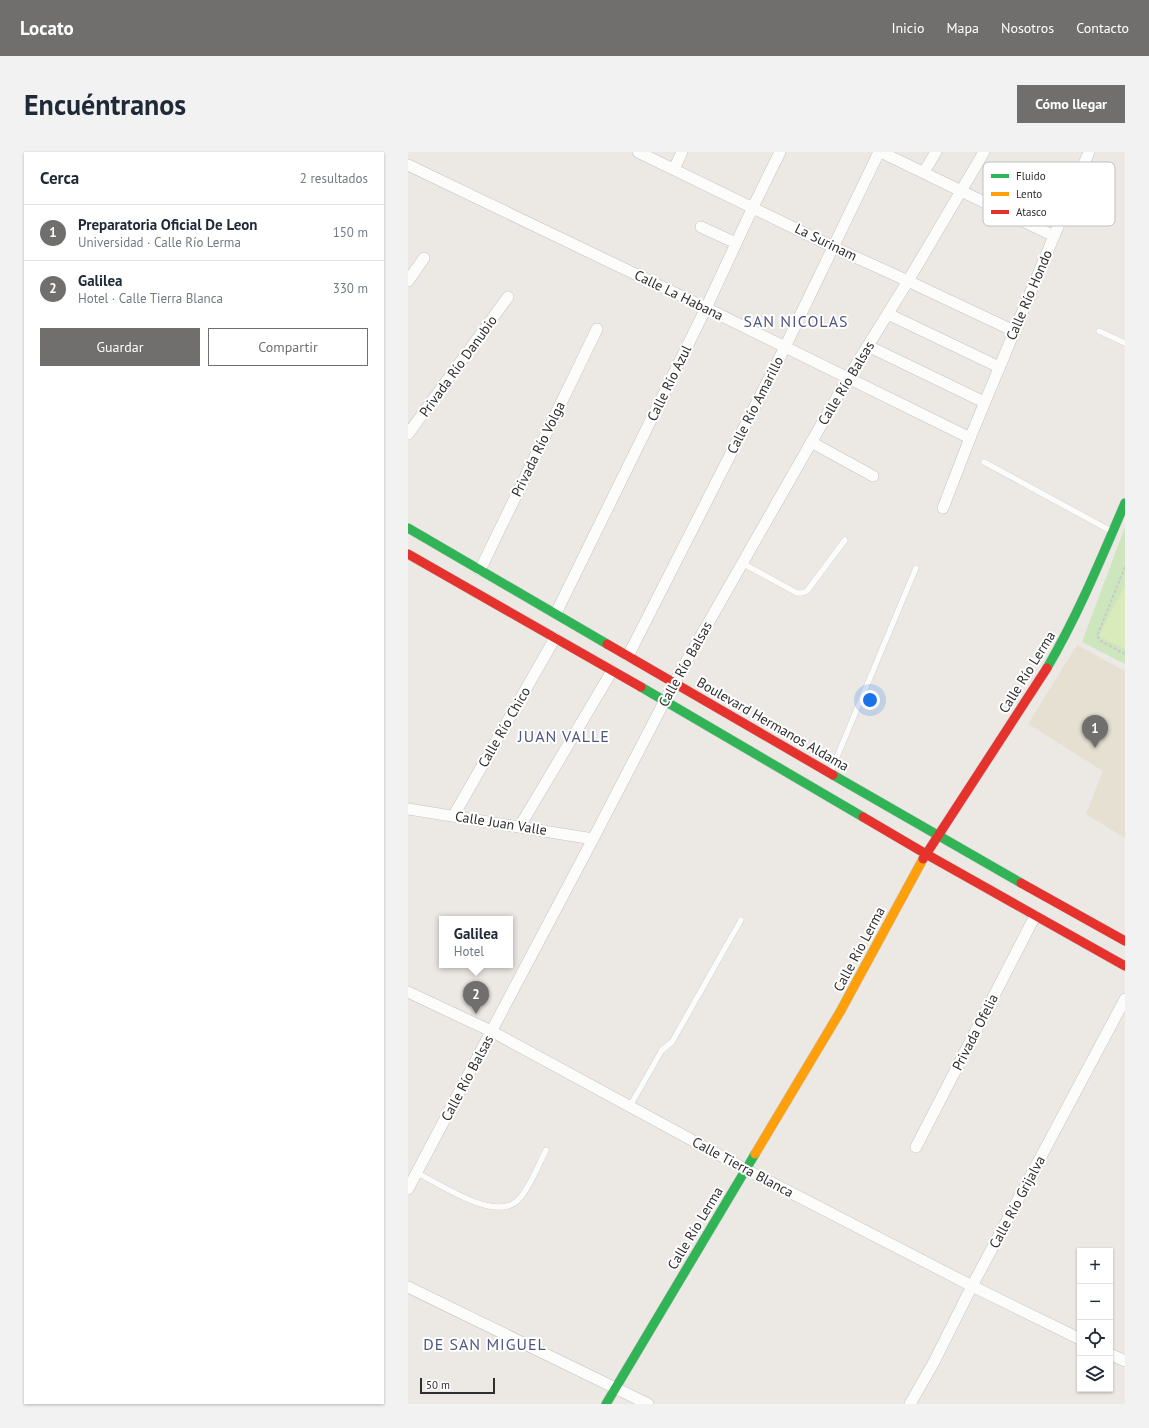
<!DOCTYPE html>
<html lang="es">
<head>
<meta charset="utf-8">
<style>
  body { margin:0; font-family:"PT Sans",sans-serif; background:#f2f2f3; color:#1f2937 }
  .controls { position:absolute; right:12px; bottom:12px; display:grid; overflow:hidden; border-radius:0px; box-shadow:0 1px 3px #0004 }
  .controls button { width:36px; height:36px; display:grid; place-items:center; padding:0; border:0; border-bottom:1px solid #e0e1e3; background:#fff; color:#1f2937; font:20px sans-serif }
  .scale { position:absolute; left:12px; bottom:10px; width:75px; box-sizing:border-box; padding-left:4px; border:2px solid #2e2e2e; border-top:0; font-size:11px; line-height:14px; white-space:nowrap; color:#2e2e2e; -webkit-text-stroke:3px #fff; paint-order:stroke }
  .you { position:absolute; left:462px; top:548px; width:14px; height:14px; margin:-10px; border:3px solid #fff; border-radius:50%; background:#1a73e8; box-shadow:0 0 0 6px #1a73e833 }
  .badge { display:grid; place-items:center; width:26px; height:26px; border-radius:50%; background:#706f6e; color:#fff; font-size:13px; font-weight:700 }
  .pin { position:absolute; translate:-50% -33px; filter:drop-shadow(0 1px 2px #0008) }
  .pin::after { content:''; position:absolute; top:21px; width:14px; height:12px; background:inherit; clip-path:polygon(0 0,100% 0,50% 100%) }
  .popup { position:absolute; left:31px; top:764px; width:74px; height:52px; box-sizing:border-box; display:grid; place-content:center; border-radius:0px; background:#fff; filter:drop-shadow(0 1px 3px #0005); font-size:13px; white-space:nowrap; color:#747a83 }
  .popup b { font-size:15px; color:#1f2937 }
  .popup::after { content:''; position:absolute; left:50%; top:100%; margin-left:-8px; border:8px solid transparent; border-top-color:#fff }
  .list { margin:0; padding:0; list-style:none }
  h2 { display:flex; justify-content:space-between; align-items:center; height:52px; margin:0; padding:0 16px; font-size:17px }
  h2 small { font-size:13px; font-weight:400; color:#747a83 }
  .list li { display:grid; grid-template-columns:26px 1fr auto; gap:12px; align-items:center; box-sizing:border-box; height:56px; padding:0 16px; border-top:1px solid #e0e1e3 }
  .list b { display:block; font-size:15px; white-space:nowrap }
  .list p { margin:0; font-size:13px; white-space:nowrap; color:#747a83 }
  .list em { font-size:13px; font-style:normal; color:#747a83 }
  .actions { display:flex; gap:8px; padding:12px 16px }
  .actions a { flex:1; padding:9px 0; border:1px solid #706f6e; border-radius:0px; text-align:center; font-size:14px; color:#706f6e }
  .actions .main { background:#706f6e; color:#fff }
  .icon { flex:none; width:22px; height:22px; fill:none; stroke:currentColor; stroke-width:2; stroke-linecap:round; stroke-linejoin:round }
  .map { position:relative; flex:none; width:717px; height:1252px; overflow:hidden; border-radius:0px }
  header { display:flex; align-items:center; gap:24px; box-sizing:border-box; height:56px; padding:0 20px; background:#706f6e; color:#fff }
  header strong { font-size:19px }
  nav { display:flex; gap:22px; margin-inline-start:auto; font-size:14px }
  .intro { display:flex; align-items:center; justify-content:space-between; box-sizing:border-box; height:96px; padding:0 24px }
  h1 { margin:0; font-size:28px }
  .button { padding:10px 18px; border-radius:0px; background:#706f6e; color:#fff; font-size:14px; font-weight:700 }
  main { display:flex; gap:24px; padding:0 24px }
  aside { flex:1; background:#fff; border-radius:0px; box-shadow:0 1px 3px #0004 }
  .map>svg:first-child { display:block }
  .education { fill:#e6e0d3 }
  .green { fill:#cee6be }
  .pitch { fill:#d9eabb }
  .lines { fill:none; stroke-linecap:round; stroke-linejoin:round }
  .lane-casing { stroke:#c5c4c5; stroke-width:6 }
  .street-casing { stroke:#c5c4c5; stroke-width:12 }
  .fast-casing { stroke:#c5c4c5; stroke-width:10 }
  .slow-casing { stroke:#c5c4c5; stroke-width:10 }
  .jam-casing { stroke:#c5c4c5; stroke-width:10 }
  .path { stroke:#c9c9c8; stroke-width:2; stroke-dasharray:3 2; stroke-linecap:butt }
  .lane { stroke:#fcfcfb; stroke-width:5.5 }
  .street { stroke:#fcfcfb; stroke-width:11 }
  .fast { stroke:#30b455; stroke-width:9 }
  .slow { stroke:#ff9f0a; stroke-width:9 }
  .jam { stroke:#e5322d; stroke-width:9 }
  .labels { text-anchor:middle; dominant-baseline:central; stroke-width:4; stroke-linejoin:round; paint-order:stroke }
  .street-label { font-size:14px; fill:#2e2e2e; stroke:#fff }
  .quarter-label { font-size:16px; letter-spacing:1px; fill:#4d5680; stroke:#fff }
  .key { fill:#fff; stroke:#c0c0c0; stroke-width:1 }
  .key-label { font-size:11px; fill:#2e2e2e }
</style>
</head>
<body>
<header>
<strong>Locato</strong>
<nav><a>Inicio</a><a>Mapa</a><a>Nosotros</a><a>Contacto</a></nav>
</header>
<div class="intro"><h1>Encuéntranos</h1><a class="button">Cómo llegar</a></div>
<main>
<aside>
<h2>Cerca<small>2 resultados</small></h2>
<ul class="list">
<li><span class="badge">1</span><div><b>Preparatoria Oficial De Leon</b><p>Universidad · Calle Río Lerma</p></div><em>150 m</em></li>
<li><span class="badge">2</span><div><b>Galilea</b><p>Hotel · Calle Tierra Blanca</p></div><em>330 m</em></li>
</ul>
<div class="actions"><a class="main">Guardar</a><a>Compartir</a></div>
</aside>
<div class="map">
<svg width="717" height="1252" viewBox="0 0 717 1252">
  <rect width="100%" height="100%" fill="#ece8e4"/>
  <polygon class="education" points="669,493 717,519 717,686 678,662 695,619 620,572"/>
  <polygon class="green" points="717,375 717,512 674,490"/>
  <polygon class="pitch" points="717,433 717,497 691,484"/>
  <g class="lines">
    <defs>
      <g id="lane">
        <polyline points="691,179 717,191"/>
        <polyline points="576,310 703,379"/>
        <polyline points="334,411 389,441 394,441 399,439 437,388"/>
        <polyline points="423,619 508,416"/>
        <polyline points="222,954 254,898 264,890 333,768"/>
        <path d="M 9,1021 C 33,1032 90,1073 112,1046 C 123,1033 130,1014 138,998"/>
      </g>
      <g id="street">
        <polyline points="230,0 425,95 500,129 606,179"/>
        <polyline points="473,0 646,84"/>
        <polyline points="0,13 298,156 562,286"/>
        <polyline points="266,17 274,0"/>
        <polyline points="516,20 528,0"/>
        <polyline points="293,75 328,91"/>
        <polyline points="0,129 16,106"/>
        <polyline points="480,162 591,215"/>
        <polyline points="460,194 576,250"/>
        <polyline points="0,282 100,145"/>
        <polyline points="403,290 465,324"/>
        <polyline points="535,356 562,286 681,0"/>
        <polyline points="72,418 189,177"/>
        <polyline points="148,461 298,156 345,55 372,0"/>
        <polyline points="220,504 377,195 471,0"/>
        <polyline points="0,657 185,687"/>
        <polyline points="46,663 147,486"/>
        <polyline points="112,674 204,519"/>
        <polyline points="0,840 83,879 339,1018 564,1134 672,1187"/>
        <polyline points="508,995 627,764"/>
        <polyline points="0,1037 185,687 266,531 440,226 500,129 576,0"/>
        <polyline points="0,1135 240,1252"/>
        <polyline points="702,1202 717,1209"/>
        <polyline points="502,1252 526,1210 564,1134 717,847"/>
      </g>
      <g id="fast">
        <polyline points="0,376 199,492"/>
        <path d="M 639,516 C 670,463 693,407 717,351"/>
        <polyline points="233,535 455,665"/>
        <polyline points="425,623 613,731"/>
        <polyline points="198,1252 347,1002"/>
      </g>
      <polyline id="slow" points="347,1002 432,860 515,707"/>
      <g id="jam">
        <polyline points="0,402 233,535"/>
        <polyline points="199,492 425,623"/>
        <polyline points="455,665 518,702 717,814"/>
        <polyline points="515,707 639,516"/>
        <polyline points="613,731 717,789"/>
      </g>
    </defs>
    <use href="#lane" class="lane-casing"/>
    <use href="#street" class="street-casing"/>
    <use href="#fast" class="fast-casing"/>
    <use href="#slow" class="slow-casing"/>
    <use href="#jam" class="jam-casing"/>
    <polyline class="path" points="717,415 689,484 693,489 717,502"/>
    <use href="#lane" class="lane"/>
    <use href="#street" class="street"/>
    <use href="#fast" class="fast"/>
    <use href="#slow" class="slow"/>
    <use href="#jam" class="jam"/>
  </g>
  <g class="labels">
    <g class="street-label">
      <text transform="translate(418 90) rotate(26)">La Surinam</text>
      <text transform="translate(271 143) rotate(26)">Calle La Habana</text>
      <text transform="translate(621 143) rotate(-67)">Calle Río Hondo</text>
      <text transform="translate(50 214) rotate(-54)">Privada Río Danubio</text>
      <text transform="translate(261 231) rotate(-64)">Calle Río Azul</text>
      <text transform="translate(438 231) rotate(-59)">Calle Río Balsas</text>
      <text transform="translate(347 253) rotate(-63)">Calle Río Amarillo</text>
      <text transform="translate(130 297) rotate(-64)">Privada Río Volga</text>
      <text transform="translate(277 512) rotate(-61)">Calle Río Balsas</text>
      <text transform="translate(619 520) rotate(-58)">Calle Río Lerma</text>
      <text transform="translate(365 572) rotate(30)">Boulevard Hermanos Aldama</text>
      <text transform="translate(96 575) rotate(-60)">Calle Río Chico</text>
      <text transform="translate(93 671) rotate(9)">Calle Juan Valle</text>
      <text transform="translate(451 797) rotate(-62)">Calle Río Lerma</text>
      <text transform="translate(567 880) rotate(-63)">Privada Ofelia</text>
      <text transform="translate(59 926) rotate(-62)">Calle Río Balsas</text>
      <text transform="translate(335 1015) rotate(28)">Calle Tierra Blanca</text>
      <text transform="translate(609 1050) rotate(-62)">Calle Río Grijalva</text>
      <text transform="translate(287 1076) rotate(-59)">Calle Río Lerma</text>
    </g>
    <g class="quarter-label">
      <text x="388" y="169">SAN NICOLAS</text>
      <text x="156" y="584">JUAN VALLE</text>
      <text x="77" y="1192">DE SAN MIGUEL</text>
    </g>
  </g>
  <rect x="575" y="10" width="132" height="64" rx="6" class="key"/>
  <rect x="583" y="22" width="18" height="4" fill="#30b455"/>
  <rect x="583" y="40" width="18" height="4" fill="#ff9f0a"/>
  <rect x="583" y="58" width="18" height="4" fill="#e5322d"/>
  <g class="key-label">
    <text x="608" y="28">Fluido</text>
    <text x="608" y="46">Lento</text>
    <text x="608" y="64">Atasco</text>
  </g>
</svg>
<div class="controls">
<button>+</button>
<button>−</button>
<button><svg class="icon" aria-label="locate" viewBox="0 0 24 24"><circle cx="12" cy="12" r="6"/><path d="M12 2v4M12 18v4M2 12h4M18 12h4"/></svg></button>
<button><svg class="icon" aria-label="layers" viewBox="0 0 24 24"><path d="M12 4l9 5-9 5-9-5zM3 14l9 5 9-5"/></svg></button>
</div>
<div class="scale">50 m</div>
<div class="you"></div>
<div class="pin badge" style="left:687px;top:596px">1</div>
<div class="pin badge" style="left:68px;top:862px">2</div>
<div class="popup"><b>Galilea</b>Hotel</div>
</div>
</main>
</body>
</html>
